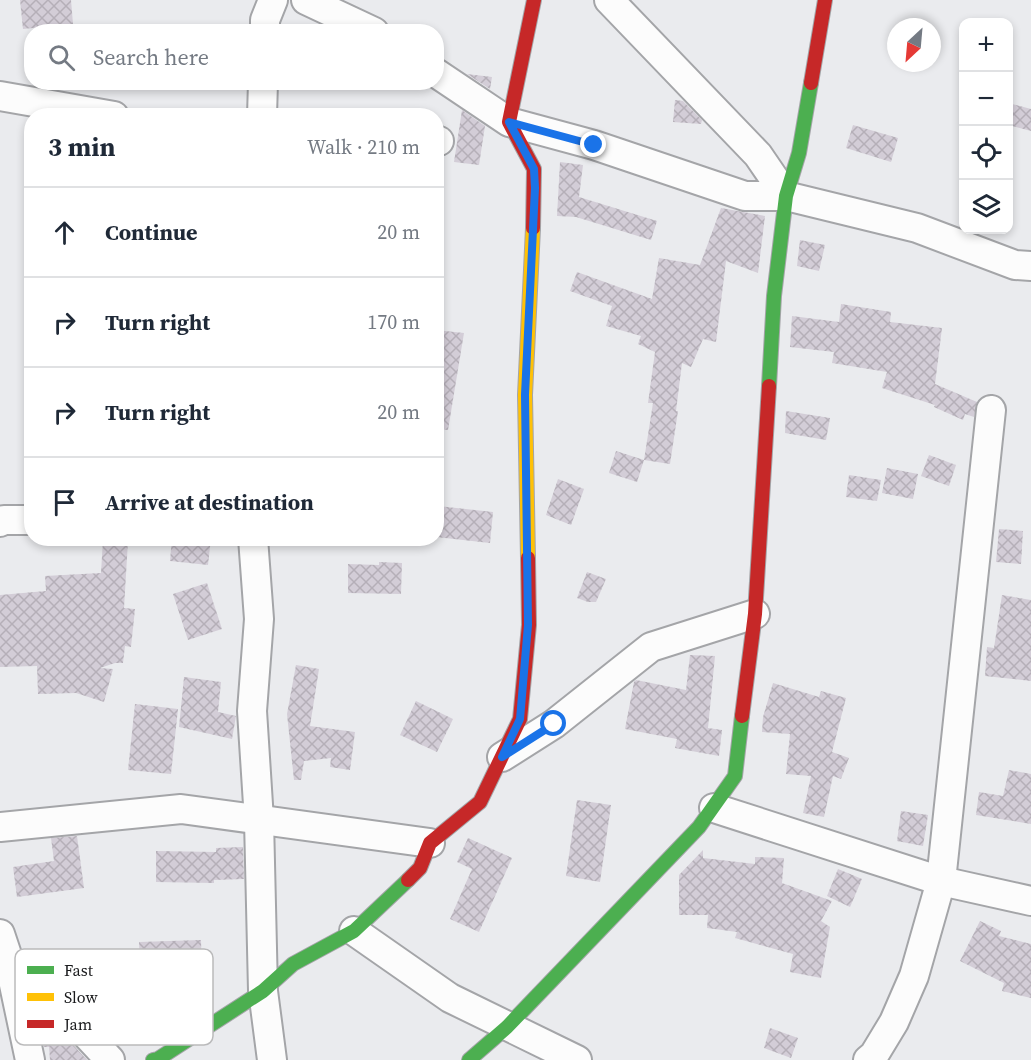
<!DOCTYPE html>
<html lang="en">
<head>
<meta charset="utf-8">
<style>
  body { margin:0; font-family:"Source Serif 4",serif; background:#f2f2f3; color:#1f2937 }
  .controls { position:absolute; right:18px; top:18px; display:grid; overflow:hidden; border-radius:12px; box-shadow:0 3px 9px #0003 }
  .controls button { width:54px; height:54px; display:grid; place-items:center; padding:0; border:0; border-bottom:2px solid #e0e1e3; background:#fff; color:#1f2937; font:30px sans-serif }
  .compass { position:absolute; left:887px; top:18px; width:54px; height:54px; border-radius:50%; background:#fff; box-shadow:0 3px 9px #0003; rotate:206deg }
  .stop { position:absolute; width:18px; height:18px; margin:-14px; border:4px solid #1a73e8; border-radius:50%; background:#fff }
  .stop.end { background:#1a73e8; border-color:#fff; box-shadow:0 2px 6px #0008 }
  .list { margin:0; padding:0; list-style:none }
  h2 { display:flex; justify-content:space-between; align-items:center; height:78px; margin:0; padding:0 24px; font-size:26px }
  h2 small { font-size:20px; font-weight:400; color:#747a83 }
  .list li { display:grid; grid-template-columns:39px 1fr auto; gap:18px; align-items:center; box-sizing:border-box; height:90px; padding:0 24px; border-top:2px solid #e0e1e3 }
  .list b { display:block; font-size:22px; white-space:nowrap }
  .list em { font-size:20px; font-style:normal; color:#747a83 }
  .icon { flex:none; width:33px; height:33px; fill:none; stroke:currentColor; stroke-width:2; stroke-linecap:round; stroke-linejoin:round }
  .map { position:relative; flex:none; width:1031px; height:1060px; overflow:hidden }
  .search { position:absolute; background:#fff; box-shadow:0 3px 9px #0003; left:24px; top:24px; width:420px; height:66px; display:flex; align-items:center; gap:15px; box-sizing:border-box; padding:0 21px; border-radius:24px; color:#747a83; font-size:22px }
  .panel { position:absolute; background:#fff; box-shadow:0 3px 9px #0003; left:24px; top:108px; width:420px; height:438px; border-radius:24px }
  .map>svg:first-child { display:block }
  .building { fill:url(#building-cross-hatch) }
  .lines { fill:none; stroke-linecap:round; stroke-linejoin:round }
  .street-casing { stroke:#a4a5a8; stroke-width:32 }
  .fast-casing { stroke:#a4a5a8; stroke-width:16 }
  .slow-casing { stroke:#a4a5a8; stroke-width:16 }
  .jam-casing { stroke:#a4a5a8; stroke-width:16 }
  .street { stroke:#fcfcfc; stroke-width:28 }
  .fast { stroke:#4caf50; stroke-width:14 }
  .slow { stroke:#ffc107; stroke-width:14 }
  .jam { stroke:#c62828; stroke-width:14 }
  .route { stroke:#1a73e8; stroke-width:8 }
  .key { fill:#fff; stroke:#bababb; stroke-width:1.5 }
  .key-label { font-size:16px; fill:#191a1c }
</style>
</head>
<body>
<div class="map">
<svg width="1031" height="1060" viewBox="0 0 1031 1060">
  <defs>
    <pattern id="building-cross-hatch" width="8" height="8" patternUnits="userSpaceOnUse" patternTransform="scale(1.5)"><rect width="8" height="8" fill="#d3cdd7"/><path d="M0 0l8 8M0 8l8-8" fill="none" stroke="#b5afb8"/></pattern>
  </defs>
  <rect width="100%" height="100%" fill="#eaebee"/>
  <g class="building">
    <polygon points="20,0 71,0 73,24 23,29"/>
    <polygon points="467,74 492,77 490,89"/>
    <polygon points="675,100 683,101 702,120 701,124 673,122"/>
    <polygon points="1008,103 1031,109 1031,131 1008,125"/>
    <polygon points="462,110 485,126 479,165 454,162"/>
    <polygon points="853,125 898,138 891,162 846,148"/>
    <polygon points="560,162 583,165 579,197 657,221 651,240 576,217 557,216"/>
    <polygon points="721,208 765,216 758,273 726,261 716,342 703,339 691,367 682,363 676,411 678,411 670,464 644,460 653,403 648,403 655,352 638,344 641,336 606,326 612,306 570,291 577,272 652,299 659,258 700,265"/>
    <polygon points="800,240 825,245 819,271 797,266"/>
    <polygon points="841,304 891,312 890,322 942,328 935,384 977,402 974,417 965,414 963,420 934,407 935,405 882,388 887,372 832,363 834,352 790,347 792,316 839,322"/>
    <polygon points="436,330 464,333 448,430 436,429"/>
    <polygon points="786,411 830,418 826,440 785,433"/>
    <polygon points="616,451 644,460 637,482 609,473"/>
    <polygon points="929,455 956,465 949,486 921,476"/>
    <polygon points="887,468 918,474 913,499 882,493"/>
    <polygon points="849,475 881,480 877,501 846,497"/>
    <polygon points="558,479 584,489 571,525 546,515"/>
    <polygon points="438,506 493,512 490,543 436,537"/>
    <polygon points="999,529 1023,531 1021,564 996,562"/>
    <polygon points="172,538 211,538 208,565 170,561"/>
    <polygon points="103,539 128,541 124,608 135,609 131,647 125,646 123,663 115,663 100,668 113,669 104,702 76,693 38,694 37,666 0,667 0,595 46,591 45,576 101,573"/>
    <polygon points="379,562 402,563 401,594 348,593 348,564 379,565"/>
    <polygon points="587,572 606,579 596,602 588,602 577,598"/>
    <polygon points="207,583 222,629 188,640 173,594"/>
    <polygon points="1002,595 1031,600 1031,681 985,676 987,647 994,648"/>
    <polygon points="690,655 715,656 708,728 722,730 719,756 675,748 677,739 625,729 634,682 636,680 686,690"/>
    <polygon points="296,665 319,669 310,726 355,732 350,770 330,767 331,758 304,761 301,780 294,780 287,714"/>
    <polygon points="184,677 221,682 218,712 236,716 232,739 179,727"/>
    <polygon points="773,683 819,697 821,691 846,698 832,752 849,758 841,779 833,776 824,817 803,813 811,776 786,774 790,734 762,732 763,717"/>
    <polygon points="416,701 453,719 437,752 400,735"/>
    <polygon points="135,704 178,709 171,774 128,770"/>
    <polygon points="1009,770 1031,774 1031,824 976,815 979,792 1003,796"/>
    <polygon points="577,800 611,805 600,882 566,876"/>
    <polygon points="901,811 928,815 923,846 897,841"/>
    <polygon points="77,836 84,888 17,897 13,867 54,861 51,838"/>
    <polygon points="468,838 512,858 479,932 450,919 472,869 457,862"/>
    <polygon points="243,847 244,879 214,880 214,883 156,882 156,851 216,852 216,848"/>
    <polygon points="703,850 703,858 755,864 755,857 784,858 782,883 832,901 821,921 830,927 821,978 790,972 793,954 735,938 737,932 707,928 708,915 679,915 679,875"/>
    <polygon points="838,869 862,879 850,907 827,896"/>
    <polygon points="980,921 1001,931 999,936 1031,944 1031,998 1002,991 1004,983 960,961"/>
    <polygon points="201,940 202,975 180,976 179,963 140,964 139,942"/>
    <polygon points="40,1013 44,1013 87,1060 50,1060 49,1047 44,1047 43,1041"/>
    <polygon points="770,1028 798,1038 791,1058 764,1048"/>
  </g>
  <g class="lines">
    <defs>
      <g id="street">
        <polyline points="306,0 374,32"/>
        <polyline points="609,0 758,155 786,196"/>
        <polyline points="265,32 265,20 273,0"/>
        <polyline points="436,73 509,122 594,145 745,196 786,196 917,228 1015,265 1031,266"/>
        <polyline points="0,96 114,116"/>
        <polyline points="262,116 263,82"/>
        <polyline points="436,141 439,141"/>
        <polyline points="0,522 4,520 32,520"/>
        <polyline points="253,538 259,619 252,711 259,820 263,991 272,1060"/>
        <polyline points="502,757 554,724 651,647 755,614"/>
        <polyline points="714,808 941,881 1031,901"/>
        <polyline points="0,827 181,809 430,843"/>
        <polyline points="354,931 450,998 577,1060"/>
        <polyline points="0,934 9,961 30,1060"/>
        <polyline points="9,961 55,1001 110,1060"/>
        <polyline points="868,1060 874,1055 894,1022 914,976 941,881 991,410"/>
      </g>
      <g id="fast">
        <polyline points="769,386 774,296 786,196 799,153 811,83"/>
        <polyline points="153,1060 158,1059 263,991 293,964 354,931 408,880"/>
        <polyline points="469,1060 507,1027 699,827 735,776 742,716"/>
      </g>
      <polyline id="slow" points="528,558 525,395 533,228"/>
      <g id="jam">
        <polyline points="811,83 825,0"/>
        <polyline points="533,228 534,169 509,122 534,0"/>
        <polyline points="742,716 755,614 769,386"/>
        <polyline points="408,880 420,868 430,843 480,802 520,719 529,625 528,558"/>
      </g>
    </defs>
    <use href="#street" class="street-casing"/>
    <use href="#fast" class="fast-casing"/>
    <use href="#slow" class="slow-casing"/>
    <use href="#jam" class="jam-casing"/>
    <use href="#street" class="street"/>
    <use href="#fast" class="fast"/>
    <use href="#slow" class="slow"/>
    <use href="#jam" class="jam"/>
  </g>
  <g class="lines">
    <polyline class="route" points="554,724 502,757 520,719 528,625 525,395 535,188 534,169 509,122 594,145"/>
  </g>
  <rect x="15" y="949" width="198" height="96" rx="9" class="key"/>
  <rect x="27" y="966" width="27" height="8" fill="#4caf50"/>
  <rect x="27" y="993" width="27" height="8" fill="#ffc107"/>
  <rect x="27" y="1020" width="27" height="8" fill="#c62828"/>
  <g class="key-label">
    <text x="64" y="976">Fast</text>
    <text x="64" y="1003">Slow</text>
    <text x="64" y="1030">Jam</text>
  </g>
</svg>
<div class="controls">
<button>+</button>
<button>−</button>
<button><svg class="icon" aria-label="locate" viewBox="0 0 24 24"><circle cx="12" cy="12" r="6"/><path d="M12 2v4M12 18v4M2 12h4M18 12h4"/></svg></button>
<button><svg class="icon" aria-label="layers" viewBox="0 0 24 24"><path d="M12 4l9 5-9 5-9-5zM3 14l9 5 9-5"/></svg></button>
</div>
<svg class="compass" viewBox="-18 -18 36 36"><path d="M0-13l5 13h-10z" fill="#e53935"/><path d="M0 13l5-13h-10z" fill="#747a83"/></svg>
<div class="stop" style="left:554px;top:724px"></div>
<div class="stop end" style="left:594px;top:145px"></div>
<div class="search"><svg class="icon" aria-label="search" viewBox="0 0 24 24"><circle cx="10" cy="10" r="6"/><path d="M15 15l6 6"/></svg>Search here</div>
<section class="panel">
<h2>3 min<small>Walk · 210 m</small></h2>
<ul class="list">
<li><svg class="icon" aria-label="ahead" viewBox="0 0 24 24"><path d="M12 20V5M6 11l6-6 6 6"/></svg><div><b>Continue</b></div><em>20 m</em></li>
<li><svg class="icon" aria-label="right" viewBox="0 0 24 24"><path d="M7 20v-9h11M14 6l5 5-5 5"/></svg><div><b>Turn right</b></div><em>170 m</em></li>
<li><svg class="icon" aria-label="right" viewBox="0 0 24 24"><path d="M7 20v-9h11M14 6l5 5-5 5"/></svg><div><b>Turn right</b></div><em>20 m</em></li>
<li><svg class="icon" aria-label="arrive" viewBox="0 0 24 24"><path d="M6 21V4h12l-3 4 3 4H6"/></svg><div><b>Arrive at destination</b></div></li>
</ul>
</section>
</div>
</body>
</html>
